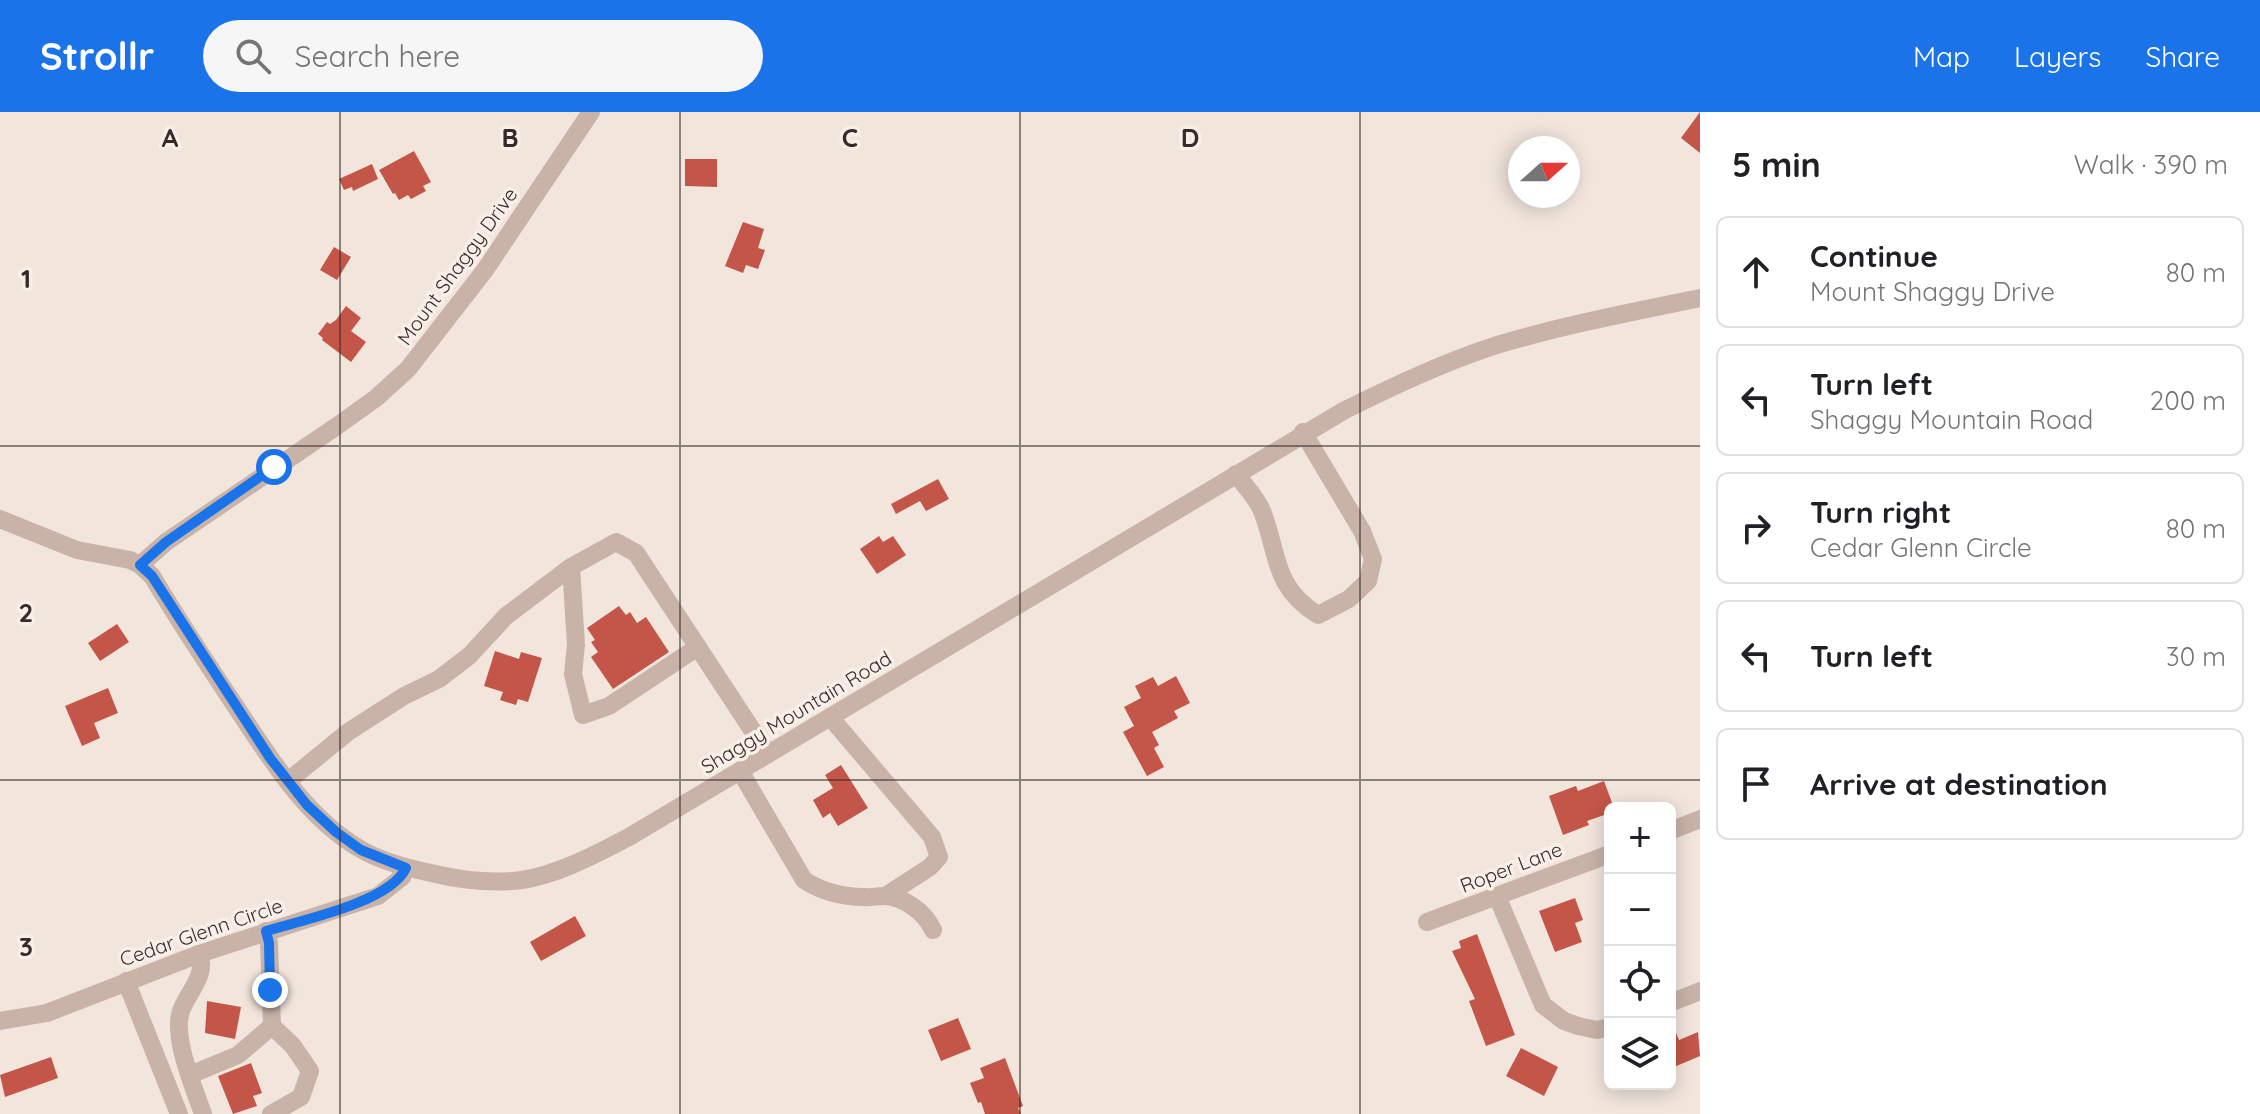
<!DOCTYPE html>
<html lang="en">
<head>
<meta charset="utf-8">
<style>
  body { margin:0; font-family:Quicksand,sans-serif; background:#f6f6f6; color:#202124 }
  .controls { position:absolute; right:24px; bottom:24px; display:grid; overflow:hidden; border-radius:12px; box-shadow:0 4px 20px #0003 }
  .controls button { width:72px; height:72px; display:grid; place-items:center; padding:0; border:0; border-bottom:2px solid #e0e0e0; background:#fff; color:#202124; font:40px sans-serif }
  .compass { position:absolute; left:1508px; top:24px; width:72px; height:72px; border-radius:50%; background:#fff; box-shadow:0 4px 20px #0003; rotate:69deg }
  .stop { position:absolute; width:24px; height:24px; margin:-18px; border:6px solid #1a73e8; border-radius:50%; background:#fff }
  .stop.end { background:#1a73e8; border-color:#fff; box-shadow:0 2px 8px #0008 }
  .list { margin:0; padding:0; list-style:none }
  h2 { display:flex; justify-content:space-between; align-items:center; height:104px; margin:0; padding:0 32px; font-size:34px }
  h2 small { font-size:26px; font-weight:400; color:#757577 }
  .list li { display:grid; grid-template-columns:52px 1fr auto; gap:24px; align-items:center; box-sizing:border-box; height:112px; margin:0 16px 16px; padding:0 16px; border:2px solid #e0e0e0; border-radius:12px }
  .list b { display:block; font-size:30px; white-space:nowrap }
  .list p { margin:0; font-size:26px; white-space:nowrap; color:#757577 }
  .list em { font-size:26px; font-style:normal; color:#757577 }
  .icon { flex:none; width:44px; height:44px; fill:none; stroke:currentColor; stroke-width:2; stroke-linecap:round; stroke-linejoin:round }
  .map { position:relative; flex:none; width:1700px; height:1002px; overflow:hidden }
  header { display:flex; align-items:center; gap:48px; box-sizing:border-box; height:112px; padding:0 40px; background:#1a73e8; color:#fff }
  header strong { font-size:38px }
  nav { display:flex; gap:44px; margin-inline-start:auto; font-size:28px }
  .search { width:560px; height:72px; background:#f6f6f6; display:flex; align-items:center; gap:20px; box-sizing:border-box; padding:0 28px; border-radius:44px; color:#757577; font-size:30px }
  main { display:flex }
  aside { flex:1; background:#fff }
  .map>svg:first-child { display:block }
  .building { fill:#c35649 }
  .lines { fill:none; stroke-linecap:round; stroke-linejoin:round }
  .minor { stroke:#c9b3a8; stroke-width:18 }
  .route { stroke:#1a73e8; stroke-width:10 }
  .grid { fill:none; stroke:#362b28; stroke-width:2; stroke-opacity:0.55 }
  .labels { text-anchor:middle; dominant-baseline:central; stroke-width:7; stroke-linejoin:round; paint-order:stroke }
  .street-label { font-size:20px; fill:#362b28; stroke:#f9efe9 }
  .grid-label { font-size:26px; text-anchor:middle; font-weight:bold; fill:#362b28; stroke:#f9efe9; stroke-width:7; stroke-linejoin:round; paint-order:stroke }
</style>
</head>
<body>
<header>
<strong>Strollr</strong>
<div class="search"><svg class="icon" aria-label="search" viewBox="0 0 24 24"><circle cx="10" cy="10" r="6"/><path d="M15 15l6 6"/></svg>Search here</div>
<nav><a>Map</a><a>Layers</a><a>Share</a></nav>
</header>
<main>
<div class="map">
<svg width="1700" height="1002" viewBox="0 0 1700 1002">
  <rect width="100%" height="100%" fill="#f1e5dc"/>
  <g class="building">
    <polygon points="1700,0 1700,41 1681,26"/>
    <polygon points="414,39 431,70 423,74 426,79 411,87 408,83 399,88 395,81 393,82 379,58"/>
    <polygon points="685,47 717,47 717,75 685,74"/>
    <polygon points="372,52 378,67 353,79 352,75 344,78 339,67"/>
    <polygon points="743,110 764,117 758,136 765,138 758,157 746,153 743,161 725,154"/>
    <polygon points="334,135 351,145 337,168 320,158"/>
    <polygon points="346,194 361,206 351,219 366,230 351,250 322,228 323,226 318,222 327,210 330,212 336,208"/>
    <polygon points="938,367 949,387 926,399 920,389 896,402 891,392"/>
    <polygon points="879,424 883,430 893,424 906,443 877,462 860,437"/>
    <polygon points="619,494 626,503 630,500 637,511 646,505 669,540 613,577 591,545 598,540 591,530 595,528 587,516"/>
    <polygon points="117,512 129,530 100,549 88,531"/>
    <polygon points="495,539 519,547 521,540 542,546 528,590 518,587 516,593 500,588 503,580 484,574"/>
    <polygon points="1176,564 1190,591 1174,599 1178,606 1152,620 1159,633 1154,636 1164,655 1147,664 1123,620 1134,614 1124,595 1141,586 1135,574 1153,565 1158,574"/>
    <polygon points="108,576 118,601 94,611 100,626 82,634 65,594"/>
    <polygon points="841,653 868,696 838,714 830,701 823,706 813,688 833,676 825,663"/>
    <polygon points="1604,669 1614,696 1610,696 1610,701 1587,709 1589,713 1563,723 1549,684 1576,674 1578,679"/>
    <polygon points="1575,786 1583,808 1575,811 1582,830 1555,840 1539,799"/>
    <polygon points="575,804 586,824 541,849 530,830"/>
    <polygon points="1477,822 1515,923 1486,934 1469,889 1475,887 1452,839 1461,836 1459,829"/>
    <polygon points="207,889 241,895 235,927 205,921"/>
    <polygon points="958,906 971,937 941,949 928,918"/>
    <polygon points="1670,906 1679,928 1698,920 1700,944 1674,955 1670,944"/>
    <polygon points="1521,936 1558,955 1544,984 1506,964"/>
    <polygon points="51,945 58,966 5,985 0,963"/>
    <polygon points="1005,946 1023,994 1018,996 1021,1002 985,1002 981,990 978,991 970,971 984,966 980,956"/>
    <polygon points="251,951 262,981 253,984 257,994 233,1002 218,964"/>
  </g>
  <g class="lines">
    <g class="minor">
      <path d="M 1236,362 C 1244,373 1257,386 1262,399 C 1279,442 1272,474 1318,503 L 1349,487 L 1368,469 L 1373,447 L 1362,419 L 1303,320"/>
      <path d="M 0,407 L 77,438 L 130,448 L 140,453 L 152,464 C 178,508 206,550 234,592 C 269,644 305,706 362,738 C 383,750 407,756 431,761 C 460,768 492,772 522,768 C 560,762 596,742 629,725 L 1345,298 C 1394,274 1444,250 1497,233 C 1564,213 1632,200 1700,186"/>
      <polyline points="140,453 166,430 337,314 376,286 408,257 485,158 591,0"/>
      <polyline points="571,455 576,533 573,562 583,603 609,594 698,535"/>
      <polyline points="830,605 932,725 939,745 930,755 887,783"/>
      <path d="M 740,659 L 804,768 C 821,779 843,785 864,785 C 870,786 877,784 883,784 C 903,784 925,800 933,818"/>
      <polyline points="288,669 348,620 404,584 439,567 469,544 506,504 571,455 616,430 636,441 768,642"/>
      <polyline points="1670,719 1700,707"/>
      <polyline points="1497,784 1543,893 1564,909 1578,914 1597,918 1610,915"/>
      <polyline points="1427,810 1610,742"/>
      <polyline points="266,819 269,831 272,914 293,934 310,959 301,985 271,1002"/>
      <path d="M 199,842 C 208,863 187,881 181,899 C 172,925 194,976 203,1002"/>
      <polyline points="126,869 179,1002"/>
      <polyline points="1670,891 1700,879"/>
      <polyline points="0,909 47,901 199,842 378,784 402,765 406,756"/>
      <polyline points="190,963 238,943 272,914"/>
    </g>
  </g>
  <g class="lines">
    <path class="route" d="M 270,878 L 269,831 L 266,819 C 303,808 390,790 406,756 L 361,738 L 336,720 L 307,693 L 270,646 L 152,464 L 140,453 L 166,430 L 274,355"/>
  </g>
  <path class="grid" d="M 340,0 L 340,1002M 680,0 L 680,1002M 1020,0 L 1020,1002M 1360,0 L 1360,1002M 0,334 L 1700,334M 0,668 L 1700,668"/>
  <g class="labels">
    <g class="street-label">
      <text transform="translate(457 154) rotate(-54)">Mount Shaggy Drive</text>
      <text transform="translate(796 600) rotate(-31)">Shaggy Mountain Road</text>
      <text transform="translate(1511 755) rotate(-21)">Roper Lane</text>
      <text transform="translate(201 820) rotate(-19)">Cedar Glenn Circle</text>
    </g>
  </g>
  <g class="grid-label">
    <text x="170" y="35">A</text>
    <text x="510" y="35">B</text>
    <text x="850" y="35">C</text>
    <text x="1190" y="35">D</text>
    <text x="26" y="176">1</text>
    <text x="26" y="510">2</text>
    <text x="26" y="844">3</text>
  </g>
</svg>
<div class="controls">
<button>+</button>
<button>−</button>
<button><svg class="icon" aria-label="locate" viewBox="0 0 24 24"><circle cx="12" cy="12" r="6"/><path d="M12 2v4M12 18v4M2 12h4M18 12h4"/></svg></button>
<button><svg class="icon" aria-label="layers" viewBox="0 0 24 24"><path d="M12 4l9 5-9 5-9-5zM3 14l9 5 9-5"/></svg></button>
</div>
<svg class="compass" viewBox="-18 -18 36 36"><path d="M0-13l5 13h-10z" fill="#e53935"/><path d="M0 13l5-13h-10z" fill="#757577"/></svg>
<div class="stop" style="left:274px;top:355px"></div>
<div class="stop end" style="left:270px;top:878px"></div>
</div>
<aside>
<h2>5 min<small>Walk · 390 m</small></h2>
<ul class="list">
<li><svg class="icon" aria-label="ahead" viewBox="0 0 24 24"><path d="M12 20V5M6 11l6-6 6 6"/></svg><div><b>Continue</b><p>Mount Shaggy Drive</p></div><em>80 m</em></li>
<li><svg class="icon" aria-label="left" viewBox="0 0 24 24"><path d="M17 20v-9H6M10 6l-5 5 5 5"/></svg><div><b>Turn left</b><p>Shaggy Mountain Road</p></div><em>200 m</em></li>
<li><svg class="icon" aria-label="right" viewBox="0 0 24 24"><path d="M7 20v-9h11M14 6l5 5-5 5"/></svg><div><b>Turn right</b><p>Cedar Glenn Circle</p></div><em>80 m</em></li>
<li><svg class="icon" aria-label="left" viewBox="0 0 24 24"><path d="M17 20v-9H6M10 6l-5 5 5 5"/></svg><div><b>Turn left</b></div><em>30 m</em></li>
<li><svg class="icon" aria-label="arrive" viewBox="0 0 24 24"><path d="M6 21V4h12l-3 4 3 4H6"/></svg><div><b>Arrive at destination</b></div></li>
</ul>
</aside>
</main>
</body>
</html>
